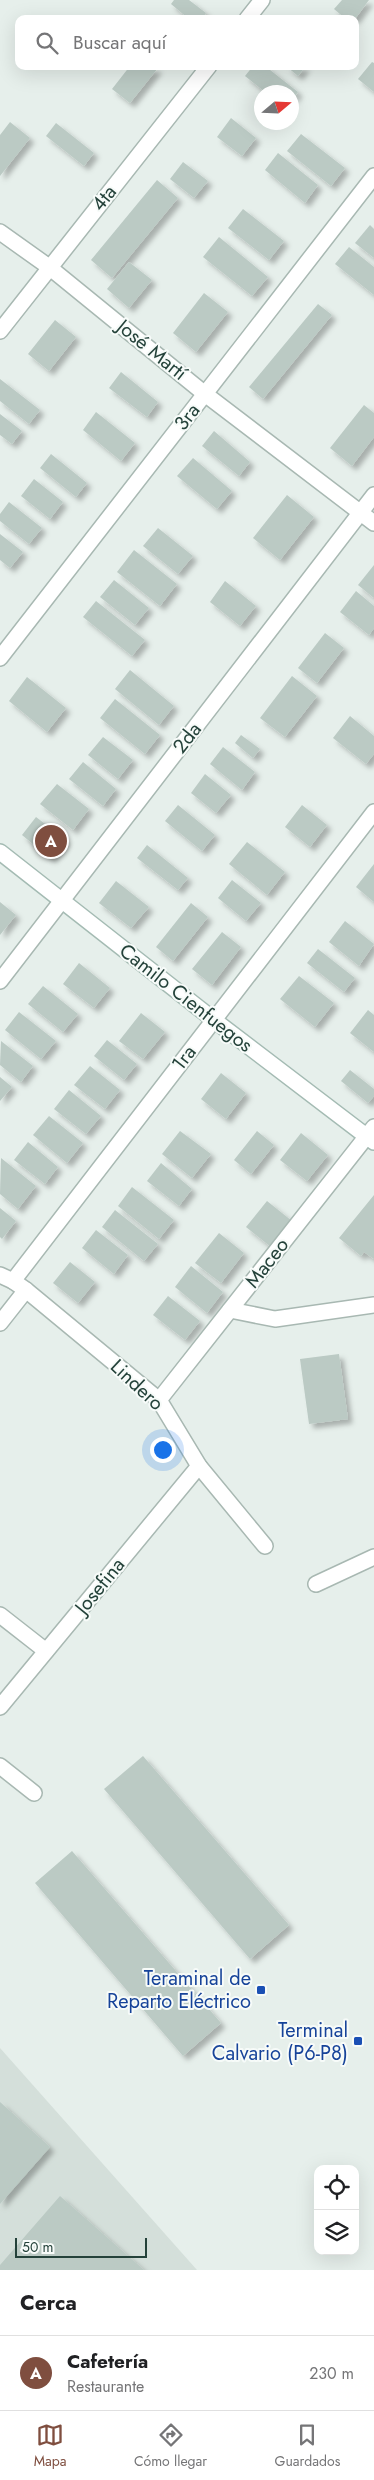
<!DOCTYPE html>
<html lang="es">
<head>
<meta charset="utf-8">
<style>
  body { margin:0; font-family:Jost,sans-serif; background:#f6f6f6; color:#202124 }
  .controls { position:absolute; right:15px; bottom:15px; display:grid; overflow:hidden; border-radius:10px; box-shadow:0 5px 20px #0002 }
  .controls button { width:45px; height:45px; display:grid; place-items:center; padding:0; border:0; border-bottom:1px solid #e0e0e0; background:#fff; color:#202124; font:25px sans-serif }
  .compass { position:absolute; left:254px; top:85px; width:45px; height:45px; border-radius:50%; background:#fff; box-shadow:0 5px 20px #0002; rotate:71deg }
  .scale { position:absolute; left:15px; bottom:12px; width:132px; box-sizing:border-box; padding-left:5px; border:2px solid #24423a; border-top:0; font-size:14px; line-height:18px; white-space:nowrap; color:#24423a; -webkit-text-stroke:4px #f7fbf9; paint-order:stroke }
  .you { position:absolute; left:162px; top:1449px; width:18px; height:18px; margin:-12px; border:4px solid #fff; border-radius:50%; background:#1a73e8; box-shadow:0 0 0 8px #1a73e833 }
  .badge { display:grid; place-items:center; width:32px; height:32px; border-radius:50%; background:#7f4e3f; color:#fff; font-size:16px; font-weight:700 }
  .pin { position:absolute; translate:-50% -50%; border:2px solid #fff; box-shadow:0 1px 5px #0006 }
  .list { margin:0; padding:0; list-style:none }
  h2 { display:flex; justify-content:space-between; align-items:center; height:65px; margin:0; padding:0 20px; font-size:21px }
  h2 small { font-size:16px; font-weight:400; color:#757577 }
  .list li { display:grid; grid-template-columns:32px 1fr auto; gap:15px; align-items:center; box-sizing:border-box; height:75px; padding:0 20px; border-top:1px solid #e0e0e0 }
  .list b { display:block; font-size:19px; white-space:nowrap }
  .list p { margin:0; font-size:16px; white-space:nowrap; color:#757577 }
  .list em { font-size:16px; font-style:normal; color:#757577 }
  .icon { flex:none; width:28px; height:28px; fill:none; stroke:currentColor; stroke-width:2; stroke-linecap:round; stroke-linejoin:round }
  .map { position:relative; flex:none; width:374px; height:2270px; overflow:hidden }
  .search { position:absolute; background:#fff; box-shadow:0 5px 20px #0002; left:15px; right:15px; top:15px; height:55px; display:flex; align-items:center; gap:12px; box-sizing:border-box; padding:0 18px; border-radius:10px; color:#757577; font-size:19px }
  .sheet { height:140px; background:#fff }
  nav { display:flex; justify-content:space-around; align-items:center; box-sizing:border-box; height:70px; border-top:1px solid #e0e0e0; background:#fff; font-size:14px; color:#757577 }
  nav a { display:grid; justify-items:center; gap:2px }
  nav .on { color:#7f4e3f }
  .map>svg:first-child { display:block }
  .built { fill:#d4dfda }
  .building { fill:#bbcac4; filter:url(#shadow) }
  .lines { fill:none; stroke-linecap:round; stroke-linejoin:round }
  .street-casing { stroke:#a8b8b2; stroke-width:18 }
  .secondary-casing { stroke:#a4bbb3; stroke-width:18 }
  .street { stroke:#fff; stroke-width:15 }
  .secondary { stroke:#fff; stroke-width:15 }
  .transit-dot { fill:#1a4fb4; stroke:#f7fbf9; stroke-width:2 }
  .labels { text-anchor:middle; dominant-baseline:central; stroke-width:4; stroke-linejoin:round; paint-order:stroke }
  .street-label { font-size:20px; fill:#24423a; stroke:#f7fbf9 }
  .transit-label { font-size:20px; fill:#164399; stroke:#f7fbf9; text-anchor:end }
</style>
</head>
<body>
<div class="map">
<svg width="374" height="2270" viewBox="0 0 374 2270">
  <defs>
    <filter id="shadow"><feDropShadow dx="4.5" dy="4.5" stdDeviation="2.5" flood-color="#0004"/></filter>
  </defs>
  <rect width="100%" height="100%" fill="#e6efeb"/>
  <polygon class="built" points="0,2048 197,2270 0,2270"/>
  <g class="building">
    <polygon points="174,0 189,0 206,13 202,19 189,19 171,4"/>
    <polygon points="342,0 369,0 355,19 346,19 334,9"/>
    <polygon points="372,62 374,63 374,92 358,79"/>
    <polygon points="130,66 158,68 130,103 112,89"/>
    <polygon points="253,66 265,66 298,92 292,100 292,92 265,92 245,76"/>
    <polygon points="286,66 306,66 298,76"/>
    <polygon points="231,118 256,138 242,156 217,137"/>
    <polygon points="10,122 30,138 0,176 0,135"/>
    <polygon points="56,123 94,153 84,166 46,136"/>
    <polygon points="301,134 345,168 331,186 287,151"/>
    <polygon points="278,153 318,185 305,203 265,170"/>
    <polygon points="183,162 208,181 194,198 170,179"/>
    <polygon points="157,180 178,198 112,278 91,260"/>
    <polygon points="243,209 284,241 269,260 228,228"/>
    <polygon points="370,225 374,229 374,258 355,243"/>
    <polygon points="219,237 268,277 252,296 203,257"/>
    <polygon points="349,247 374,267 374,295 335,264"/>
    <polygon points="129,262 152,280 129,308 107,289"/>
    <polygon points="204,293 228,312 196,352 173,333"/>
    <polygon points="318,304 332,315 263,399 249,387"/>
    <polygon points="55,320 76,337 49,371 28,354"/>
    <polygon points="121,372 158,402 147,417 109,388"/>
    <polygon points="0,379 40,410 29,424 0,401"/>
    <polygon points="364,405 374,413 374,437 352,466 330,448"/>
    <polygon points="96,412 135,443 121,461 83,430"/>
    <polygon points="0,414 22,431 12,444 0,435"/>
    <polygon points="214,431 250,462 239,476 202,446"/>
    <polygon points="51,454 87,483 76,497 40,468"/>
    <polygon points="193,458 232,491 217,509 177,476"/>
    <polygon points="34,479 63,502 50,519 21,496"/>
    <polygon points="287,495 314,517 280,560 253,538"/>
    <polygon points="9,502 42,528 29,544 0,521 0,514"/>
    <polygon points="158,528 193,556 178,574 143,546"/>
    <polygon points="0,534 23,552 10,568 0,560"/>
    <polygon points="134,550 177,584 160,606 117,572"/>
    <polygon points="374,565 374,598 358,585"/>
    <polygon points="114,580 149,608 135,625 100,597"/>
    <polygon points="225,581 256,606 240,626 210,602"/>
    <polygon points="356,591 374,606 374,628 369,635 340,612"/>
    <polygon points="96,601 145,640 132,656 83,617"/>
    <polygon points="325,633 344,648 317,683 298,668"/>
    <polygon points="130,670 174,706 159,725 115,689"/>
    <polygon points="292,676 317,696 285,737 260,718"/>
    <polygon points="27,677 66,708 47,732 9,701"/>
    <polygon points="115,699 160,735 145,754 100,718"/>
    <polygon points="350,716 374,736 374,754 366,764 333,738"/>
    <polygon points="241,735 260,749 253,758 235,743"/>
    <polygon points="103,737 133,760 118,779 88,755"/>
    <polygon points="223,747 255,772 242,790 210,764"/>
    <polygon points="83,762 116,789 103,806 69,779"/>
    <polygon points="205,774 231,795 216,813 191,793"/>
    <polygon points="57,784 89,809 73,830 40,804"/>
    <polygon points="178,805 215,835 202,851 165,821"/>
    <polygon points="302,805 327,825 310,847 285,827"/>
    <polygon points="36,817 66,840 51,859 22,835"/>
    <polygon points="247,842 285,872 267,895 229,864"/>
    <polygon points="147,845 188,878 178,890 137,858"/>
    <polygon points="374,864 374,902 356,887"/>
    <polygon points="232,880 261,903 246,921 218,898"/>
    <polygon points="116,881 149,907 131,928 99,903"/>
    <polygon points="0,902 16,915 0,935"/>
    <polygon points="191,903 208,917 173,961 156,947"/>
    <polygon points="345,921 374,944 359,966 329,942"/>
    <polygon points="222,932 241,947 212,985 192,969"/>
    <polygon points="318,949 355,978 344,992 307,963"/>
    <polygon points="79,963 110,988 94,1008 63,984"/>
    <polygon points="299,976 334,1003 315,1027 280,999"/>
    <polygon points="43,986 78,1014 63,1032 28,1004"/>
    <polygon points="368,1010 374,1015 374,1052 350,1033"/>
    <polygon points="19,1012 56,1041 41,1059 5,1030"/>
    <polygon points="141,1013 165,1032 143,1059 119,1041"/>
    <polygon points="107,1040 137,1064 124,1080 94,1056"/>
    <polygon points="1,1041 33,1066 21,1082 0,1065"/>
    <polygon points="90,1066 120,1090 105,1109 74,1085"/>
    <polygon points="350,1070 374,1089 374,1096 368,1103 341,1081"/>
    <polygon points="221,1073 246,1093 226,1119 201,1099"/>
    <polygon points="0,1077 12,1087 0,1101"/>
    <polygon points="69,1090 101,1116 86,1134 54,1109"/>
    <polygon points="49,1116 83,1143 67,1163 33,1135"/>
    <polygon points="180,1131 211,1154 192,1178 162,1154"/>
    <polygon points="257,1131 274,1145 251,1174 234,1160"/>
    <polygon points="301,1133 328,1155 307,1181 280,1160"/>
    <polygon points="28,1142 58,1167 45,1184 14,1160"/>
    <polygon points="1,1158 36,1186 18,1209 0,1194"/>
    <polygon points="161,1163 192,1189 179,1206 147,1181"/>
    <polygon points="132,1187 174,1220 159,1239 118,1206"/>
    <polygon points="374,1195 374,1259 364,1252 361,1256 339,1238"/>
    <polygon points="267,1201 292,1221 271,1247 246,1227"/>
    <polygon points="0,1208 16,1221 2,1239 0,1237"/>
    <polygon points="115,1210 158,1244 144,1261 102,1227"/>
    <polygon points="96,1230 128,1255 114,1274 82,1248"/>
    <polygon points="219,1233 244,1253 221,1283 195,1263"/>
    <polygon points="70,1262 95,1282 78,1303 53,1283"/>
    <polygon points="191,1266 223,1292 207,1313 175,1287"/>
    <polygon points="168,1296 200,1321 185,1340 153,1315"/>
    <polygon points="339,1354 348,1419 309,1424 300,1359"/>
    <polygon points="143,1756 289,1925 250,1959 104,1789"/>
    <polygon points="72,1851 221,2023 183,2056 35,1883"/>
    <polygon points="0,2102 50,2147 0,2204"/>
    <polygon points="60,2196 144,2270 0,2270 0,2265"/>
  </g>
  <g class="lines">
    <defs>
      <g id="street">
        <polyline points="247,19 262,0"/>
        <polyline points="0,232 49,267 205,394 374,523"/>
        <polyline points="0,331 209,66"/>
        <polyline points="0,658 374,176"/>
        <polyline points="0,981 374,495"/>
        <polyline points="0,1275 13,1281 26,1290 159,1400 199,1466 265,1546"/>
        <polyline points="13,1281 374,812"/>
        <polyline points="230,1310 275,1319 374,1305"/>
        <polyline points="0,1323 26,1290"/>
        <polyline points="159,1400 374,1127"/>
        <polyline points="316,1584 374,1557"/>
        <polyline points="0,1615 46,1651"/>
        <polyline points="0,1707 199,1466"/>
        <polyline points="0,1766 34,1793"/>
      </g>
      <polyline id="secondary" points="0,852 214,1020 374,1142"/>
    </defs>
    <use href="#street" class="street-casing"/>
    <use href="#secondary" class="secondary-casing"/>
    <use href="#street" class="street"/>
    <use href="#secondary" class="secondary"/>
  </g>
  <g class="transit-dot">
    <rect x="256" y="1985" width="10" height="10" rx="2.5"/>
    <rect x="353" y="2036" width="10" height="10" rx="2.5"/>
  </g>
  <g class="labels">
    <g class="street-label">
      <text transform="translate(104 198) rotate(-51)">4ta</text>
      <text transform="translate(152 350) rotate(39)">José Martí</text>
      <text transform="translate(187 417) rotate(-52)">3ra</text>
      <text transform="translate(187 738) rotate(-52)">2da</text>
      <text transform="translate(186 998) rotate(38)">Camilo Cienfuegos</text>
      <text transform="translate(184 1058) rotate(-52)">1ra</text>
      <text transform="translate(267 1263) rotate(-52)">Maceo</text>
      <text transform="translate(137 1385) rotate(43)">Lindero</text>
      <text transform="translate(100 1586) rotate(-51)">Josefina</text>
    </g>
    <g class="transit-label">
      <text x="251" y="1978">Teraminal de<tspan x="251" dy="23">Reparto Eléctrico</tspan></text>
      <text x="348" y="2030">Terminal<tspan x="348" dy="23">Calvario (P6-P8)</tspan></text>
    </g>
  </g>
</svg>
<div class="controls">
<button><svg class="icon" aria-label="locate" viewBox="0 0 24 24"><circle cx="12" cy="12" r="6"/><path d="M12 2v4M12 18v4M2 12h4M18 12h4"/></svg></button>
<button><svg class="icon" aria-label="layers" viewBox="0 0 24 24"><path d="M12 4l9 5-9 5-9-5zM3 14l9 5 9-5"/></svg></button>
</div>
<svg class="compass" viewBox="-18 -18 36 36"><path d="M0-13l5 13h-10z" fill="#e53935"/><path d="M0 13l5-13h-10z" fill="#757577"/></svg>
<div class="scale">50 m</div>
<div class="you"></div>
<div class="pin badge" style="left:51px;top:841px">A</div>
<div class="search"><svg class="icon" aria-label="search" viewBox="0 0 24 24"><circle cx="10" cy="10" r="6"/><path d="M15 15l6 6"/></svg>Buscar aquí</div>
</div>
<section class="sheet">
<h2>Cerca<small></small></h2>
<ul class="list">
<li><span class="badge">A</span><div><b>Cafetería</b><p>Restaurante</p></div><em>230 m</em></li>
</ul>
</section>
<nav>
<a class="on"><svg class="icon" aria-label="map" viewBox="0 0 24 24"><path d="M3 6l6-2 6 2 6-2v14l-6 2-6-2-6 2zM9 4v14M15 6v14"/></svg>Mapa</a>
<a><svg class="icon" aria-label="directions" viewBox="0 0 24 24"><path d="M12 3l9 9-9 9-9-9zM9 14v-3h6M13 9l2 2-2 2"/></svg>Cómo llegar</a>
<a><svg class="icon" aria-label="saved" viewBox="0 0 24 24"><path d="M7 4h10v16l-5-4-5 4z"/></svg>Guardados</a>
</nav>
</body>
</html>
